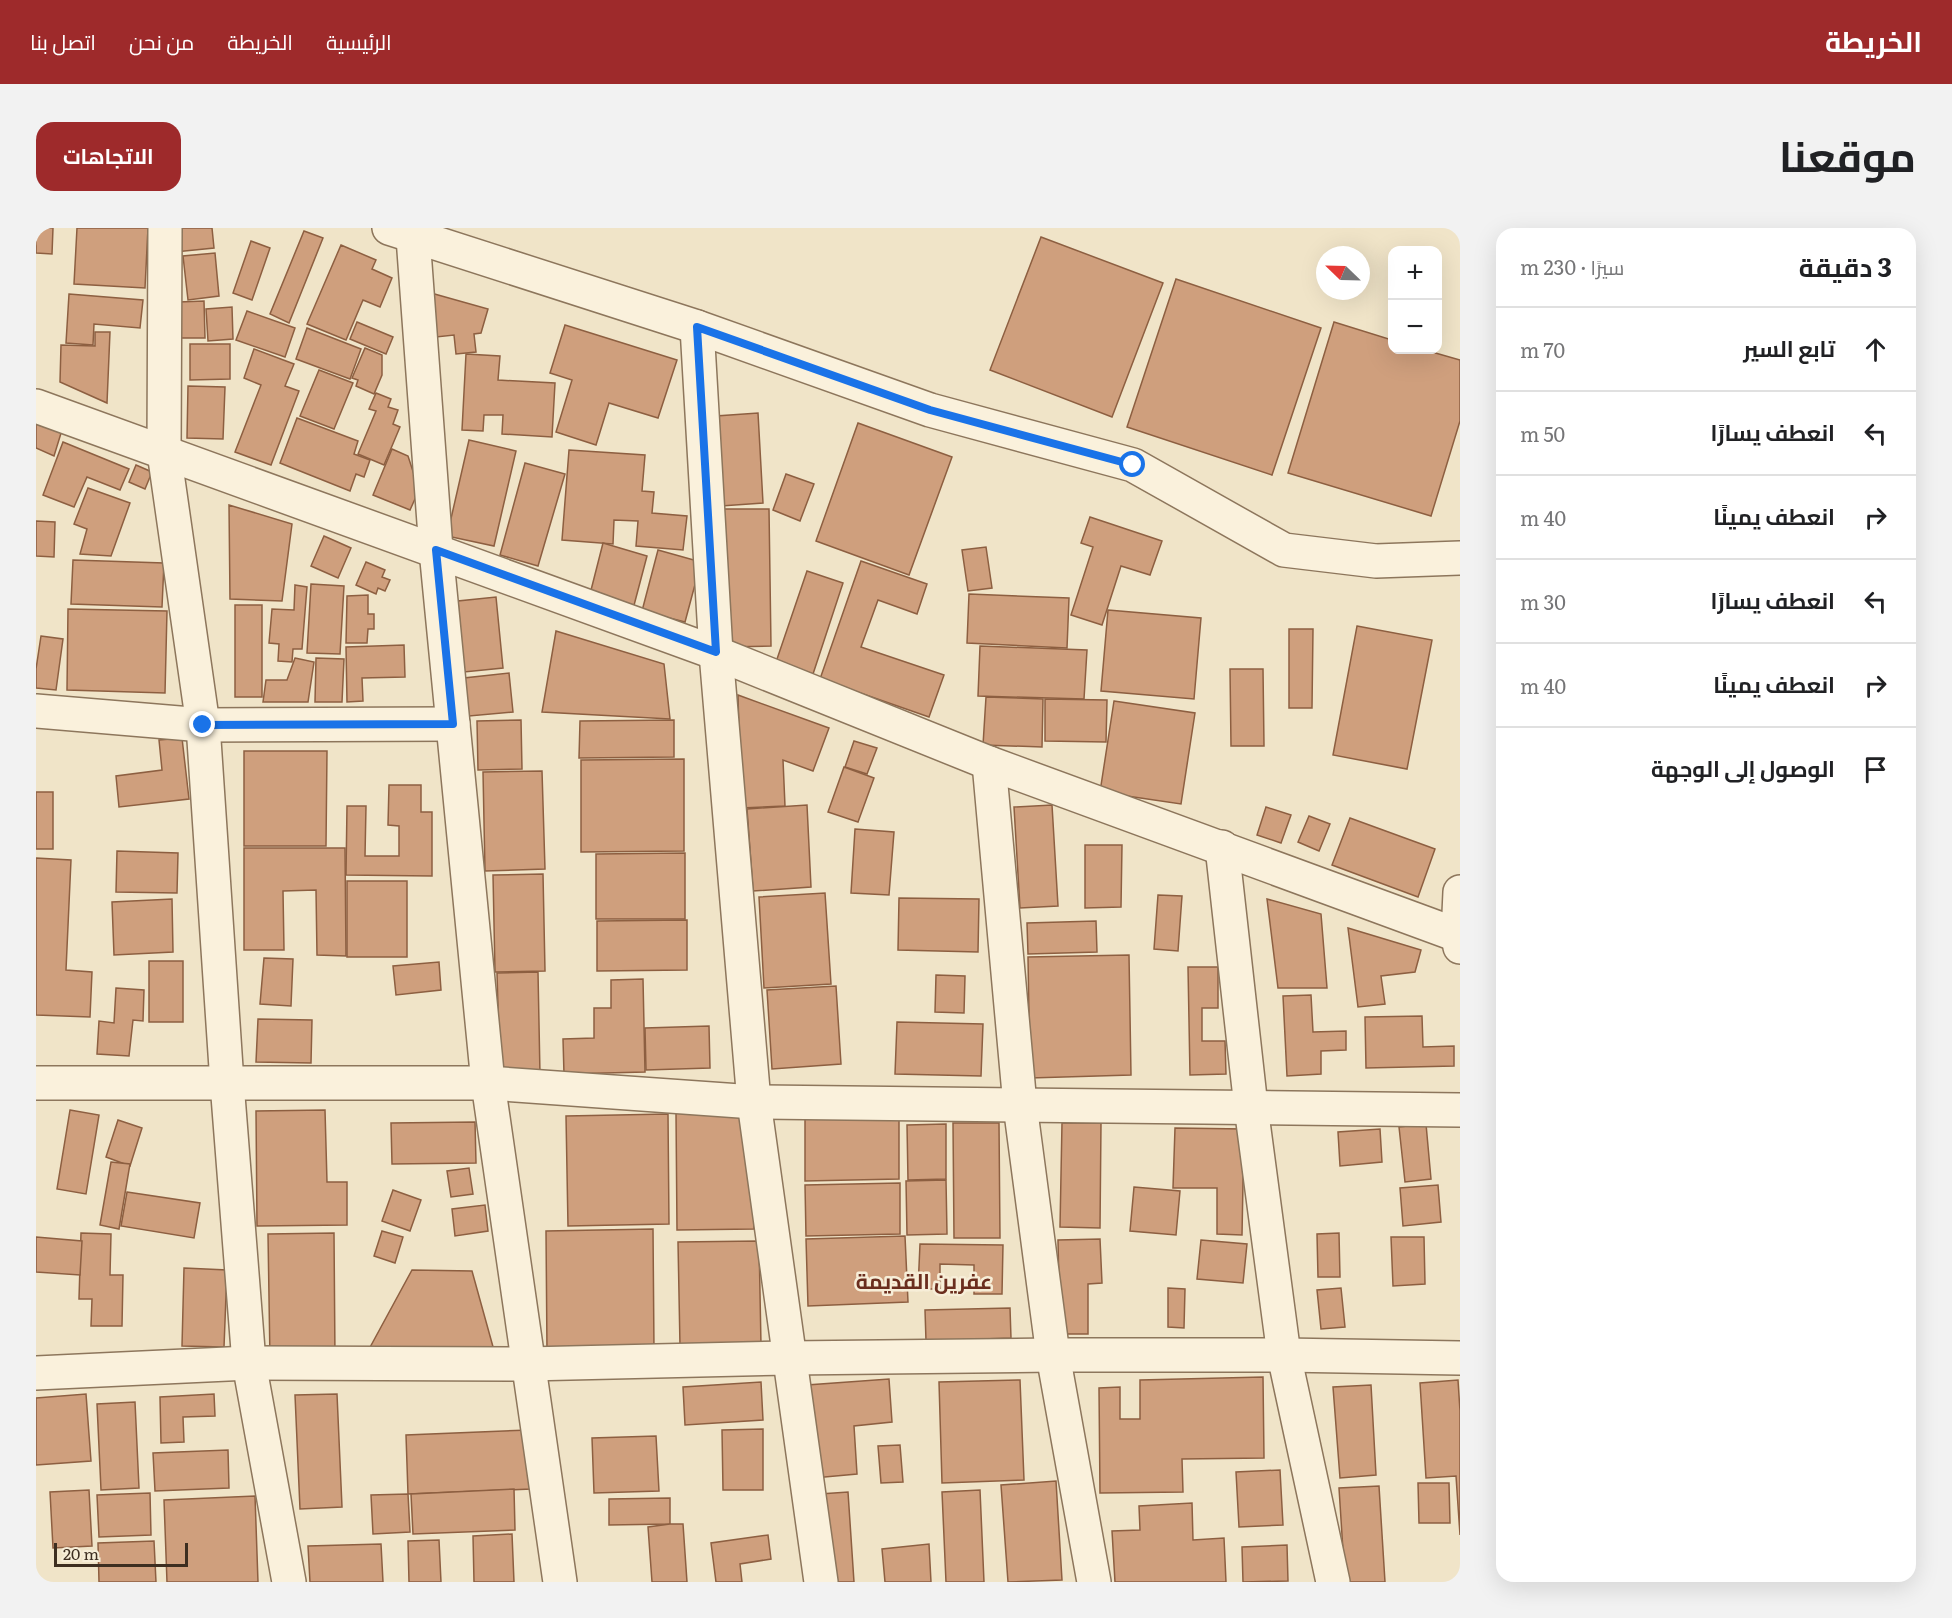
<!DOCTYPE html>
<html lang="ar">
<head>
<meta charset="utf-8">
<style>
  body { margin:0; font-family:Literata,Cairo,serif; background:#f2f2f2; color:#202124; direction:rtl }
  .controls { position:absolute; right:18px; top:18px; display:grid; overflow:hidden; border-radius:12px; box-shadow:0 6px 24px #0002 }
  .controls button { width:54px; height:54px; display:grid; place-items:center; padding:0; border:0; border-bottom:2px solid #e0e0e0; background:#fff; color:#202124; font:30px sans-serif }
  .compass { position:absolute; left:1280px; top:18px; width:54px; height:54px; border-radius:50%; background:#fff; box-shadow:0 6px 24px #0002; rotate:293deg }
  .scale { position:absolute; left:18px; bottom:15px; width:134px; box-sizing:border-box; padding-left:6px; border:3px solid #3d2e20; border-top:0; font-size:16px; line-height:21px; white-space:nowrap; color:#3d2e20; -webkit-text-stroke:4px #f7eed8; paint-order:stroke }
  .stop { position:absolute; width:18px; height:18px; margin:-14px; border:4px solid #1a73e8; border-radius:50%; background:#fff }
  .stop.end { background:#1a73e8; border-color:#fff; box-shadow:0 2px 6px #0008 }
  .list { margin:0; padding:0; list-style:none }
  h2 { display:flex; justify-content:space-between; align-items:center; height:78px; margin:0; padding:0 24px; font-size:26px }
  h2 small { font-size:20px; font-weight:400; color:#757577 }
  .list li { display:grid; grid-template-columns:39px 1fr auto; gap:18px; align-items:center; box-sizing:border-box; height:84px; padding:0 24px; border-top:2px solid #e0e0e0 }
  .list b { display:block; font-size:22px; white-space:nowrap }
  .list em { font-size:20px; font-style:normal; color:#757577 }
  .icon { flex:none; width:33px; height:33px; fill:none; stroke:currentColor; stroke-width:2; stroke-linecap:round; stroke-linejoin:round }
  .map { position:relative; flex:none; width:1424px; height:1354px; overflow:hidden; direction:ltr; border-radius:18px }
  header { display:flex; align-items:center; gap:36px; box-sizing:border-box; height:84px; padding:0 30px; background:#9e2a2b; color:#fff }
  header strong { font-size:28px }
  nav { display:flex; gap:33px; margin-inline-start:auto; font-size:21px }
  .intro { display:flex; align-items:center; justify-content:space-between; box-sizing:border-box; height:144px; padding:0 36px }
  h1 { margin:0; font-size:42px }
  .button { padding:15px 27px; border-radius:18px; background:#9e2a2b; color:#fff; font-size:21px; font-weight:700 }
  main { display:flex; gap:36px; padding:0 36px }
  aside { flex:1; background:#fff; border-radius:18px; box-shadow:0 6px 24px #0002 }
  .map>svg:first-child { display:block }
  .building { fill:#cf9f7d; stroke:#8d5f41; stroke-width:1.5 }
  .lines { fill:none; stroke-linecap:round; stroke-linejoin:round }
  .minor-casing { stroke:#8d765c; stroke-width:36 }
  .minor { stroke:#faf1dc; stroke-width:33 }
  .route { stroke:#1a73e8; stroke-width:8 }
  .labels { text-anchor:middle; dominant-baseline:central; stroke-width:5; stroke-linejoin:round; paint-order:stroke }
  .district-label { font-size:21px; font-weight:bold; fill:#6b2e1e; stroke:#f7eed8 }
</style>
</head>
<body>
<header>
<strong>الخريطة</strong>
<nav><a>الرئيسية</a><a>الخريطة</a><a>من نحن</a><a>اتصل بنا</a></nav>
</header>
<div class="intro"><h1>موقعنا</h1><a class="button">الاتجاهات</a></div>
<main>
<aside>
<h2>3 دقيقة<small>سيرًا · 230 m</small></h2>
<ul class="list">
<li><svg class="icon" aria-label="ahead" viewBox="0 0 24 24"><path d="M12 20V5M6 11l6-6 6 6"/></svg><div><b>تابع السير</b></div><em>70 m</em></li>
<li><svg class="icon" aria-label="left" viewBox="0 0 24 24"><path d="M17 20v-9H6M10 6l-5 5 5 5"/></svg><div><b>انعطف يسارًا</b></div><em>50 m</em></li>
<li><svg class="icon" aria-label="right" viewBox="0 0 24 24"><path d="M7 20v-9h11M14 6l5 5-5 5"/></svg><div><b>انعطف يمينًا</b></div><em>40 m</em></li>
<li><svg class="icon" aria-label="left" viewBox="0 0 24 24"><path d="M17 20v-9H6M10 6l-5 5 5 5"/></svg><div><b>انعطف يسارًا</b></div><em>30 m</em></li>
<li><svg class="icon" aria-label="right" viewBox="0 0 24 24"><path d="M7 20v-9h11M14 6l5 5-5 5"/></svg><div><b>انعطف يمينًا</b></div><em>40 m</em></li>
<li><svg class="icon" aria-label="arrive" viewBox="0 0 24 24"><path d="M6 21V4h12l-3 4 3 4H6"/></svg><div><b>الوصول إلى الوجهة</b></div></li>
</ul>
</aside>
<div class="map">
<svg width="1424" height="1354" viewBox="0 0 1424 1354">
  <rect width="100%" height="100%" fill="#f0e4c8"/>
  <g class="building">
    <polygon points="0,0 17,0 16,26 0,25"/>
    <polygon points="41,0 112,0 109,60 38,56"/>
    <polygon points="136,0 176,0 178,20 139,24"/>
    <polygon points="268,3 287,10 253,95 234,86"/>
    <polygon points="1005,9 1127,55 1076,189 954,142"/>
    <polygon points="215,13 234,20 216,72 197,65"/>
    <polygon points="305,17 340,32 336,41 356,50 344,79 327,72 310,112 271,96"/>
    <polygon points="179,25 183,68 152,72 147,28"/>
    <polygon points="1140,51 1285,100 1236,247 1091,199"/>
    <polygon points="395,65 452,81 445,105 438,106 440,124 420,126 418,107 400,109"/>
    <polygon points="33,66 107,72 104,100 58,96 57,117 30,115"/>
    <polygon points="168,73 169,110 144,110 143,74"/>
    <polygon points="196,79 197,111 172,113 170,81"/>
    <polygon points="211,83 259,100 249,129 200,112"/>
    <polygon points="321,94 357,109 350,126 314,111"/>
    <polygon points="1298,94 1356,112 1356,122 1389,122 1424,132 1424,193 1395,288 1252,245"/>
    <polygon points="529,97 641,132 622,190 573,175 560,217 520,204 536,152 514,145"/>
    <polygon points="271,100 325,121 314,151 260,131"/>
    <polygon points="59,104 74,104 71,175 24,154 25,117 59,118"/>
    <polygon points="154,116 194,116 194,151 154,152"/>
    <polygon points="329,120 346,127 346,147 338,166 320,158 322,152 316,150"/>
    <polygon points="218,121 258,136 249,158 263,163 235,237 199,224 225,157 208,150"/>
    <polygon points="430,126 464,128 462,152 519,155 516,209 466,206 467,187 448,187 447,203 426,202"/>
    <polygon points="283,142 317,155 298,201 264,188"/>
    <polygon points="152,158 189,159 187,211 151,210"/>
    <polygon points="340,165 355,171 352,179 362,182 357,196 364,199 348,237 322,226 340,183 333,181"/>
    <polygon points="722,185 727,275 685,278 680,188"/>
    <polygon points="261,190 322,213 318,226 334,232 328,249 320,246 314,263 244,235"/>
    <polygon points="0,193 26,202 18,228 0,220"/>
    <polygon points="822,195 916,229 873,347 780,313"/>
    <polygon points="433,212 480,223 458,318 411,308"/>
    <polygon points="27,214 93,241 84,262 51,249 38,279 7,267"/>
    <polygon points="356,221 372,228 383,262 374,282 337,267"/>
    <polygon points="533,222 609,227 606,263 618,264 616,285 651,288 647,322 600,318 602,293 578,292 577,316 526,312"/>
    <polygon points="489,235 529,246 502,338 464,327"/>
    <polygon points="100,237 116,244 109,261 93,254"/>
    <polygon points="750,246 778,256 764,293 737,282"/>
    <polygon points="52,260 94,275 75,328 44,326 51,301 38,296"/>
    <polygon points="193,277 256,296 246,373 194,371"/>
    <polygon points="686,281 733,281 735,418 688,419"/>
    <polygon points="1054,289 1126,313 1114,347 1085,338 1066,397 1035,387 1057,319 1045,315"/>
    <polygon points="0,293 19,294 18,329 0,328"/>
    <polygon points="288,308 315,320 302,350 275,338"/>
    <polygon points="567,315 611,328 597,381 553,370"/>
    <polygon points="950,319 956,360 932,363 926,322"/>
    <polygon points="622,322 665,334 649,394 606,383"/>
    <polygon points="37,332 128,335 126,379 35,376"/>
    <polygon points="825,333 891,356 881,386 842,372 825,419 908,447 893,489 784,451"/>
    <polygon points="330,334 349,342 346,349 354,352 349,363 342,360 340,366 320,357"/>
    <polygon points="771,343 807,355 777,446 740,434"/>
    <polygon points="275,356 308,358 304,426 271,425"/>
    <polygon points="259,357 271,359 266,421 257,421 256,434 242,433 243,416 233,415 236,381 258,382"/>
    <polygon points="933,366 1033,370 1031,420 931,415"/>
    <polygon points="332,367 332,386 338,386 338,401 332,401 331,415 310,415 311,368"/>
    <polygon points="460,369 467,440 428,444 422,373"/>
    <rect x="199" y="377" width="27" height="92"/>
    <polygon points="32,381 131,383 129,465 31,462"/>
    <polygon points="1072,382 1165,390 1158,471 1065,463"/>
    <polygon points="1321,398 1396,412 1371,541 1297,527"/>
    <polygon points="1253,401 1277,401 1276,480 1253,480"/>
    <polygon points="520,403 628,436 634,491 506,484"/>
    <polygon points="5,408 27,411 20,462 0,460 0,441"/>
    <polygon points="368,417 369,449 326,450 327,473 311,474 310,419"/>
    <polygon points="944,418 1051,422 1048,471 942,468"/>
    <polygon points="259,430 278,434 272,474 227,474 230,452 251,452"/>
    <polygon points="280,430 308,431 306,474 279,474"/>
    <polygon points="1194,441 1227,441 1228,518 1195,518"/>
    <polygon points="473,445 477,484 433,488 428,450"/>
    <polygon points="702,467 793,500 777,543 747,532 749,578 705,580"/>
    <polygon points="950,469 1007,471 1006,519 947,517"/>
    <polygon points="1009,471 1071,472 1070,514 1009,513"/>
    <polygon points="1078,473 1159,485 1145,576 1064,564"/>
    <polygon points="485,492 486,541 442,542 441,493"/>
    <polygon points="638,492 638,529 543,530 544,493"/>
    <polygon points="146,510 153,571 83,579 80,548 126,542 123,512"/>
    <polygon points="818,513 841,520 831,546 809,539"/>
    <polygon points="208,523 291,523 290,618 208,618"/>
    <polygon points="648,531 648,623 545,624 545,532"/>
    <polygon points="808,539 838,550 822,594 792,584"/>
    <polygon points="506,543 509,641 449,643 447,544"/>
    <polygon points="353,557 385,557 385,584 396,584 396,648 310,647 311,578 330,578 329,628 363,628 363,598 352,597"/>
    <rect x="0" y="564" width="17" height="57"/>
    <polygon points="771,577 775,659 717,663 711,581"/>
    <polygon points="1016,577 1022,678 984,680 978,579"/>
    <polygon points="1230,579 1255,587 1245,615 1221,607"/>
    <polygon points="1273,588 1294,596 1283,623 1262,614"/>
    <polygon points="1314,590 1399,621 1382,669 1296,637"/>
    <polygon points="819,601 858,604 853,667 815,665"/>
    <polygon points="1049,617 1086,617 1085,679 1049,680"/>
    <polygon points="208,620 309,620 310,728 281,727 280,662 247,663 248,722 208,722"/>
    <polygon points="81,623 142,625 141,665 80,664"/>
    <polygon points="649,625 649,691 560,691 560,626"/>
    <polygon points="0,630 35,632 30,742 56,744 54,789 0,787"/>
    <polygon points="507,646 509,743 459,744 457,647"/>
    <rect x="311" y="653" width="60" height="76"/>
    <polygon points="789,665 795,756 728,760 723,669"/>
    <polygon points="1122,667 1146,668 1142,723 1118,721"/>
    <polygon points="863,670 943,671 942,724 862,722"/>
    <polygon points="136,671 137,724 78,727 76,674"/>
    <polygon points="1231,671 1285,686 1291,760 1242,760"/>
    <polygon points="651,692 651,742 561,743 561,693"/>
    <polygon points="1060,693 1061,724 992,726 991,695"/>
    <polygon points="1312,700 1385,722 1379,744 1345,748 1349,776 1322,779"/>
    <polygon points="1093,727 1095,847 994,850 992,729"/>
    <polygon points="228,730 257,731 255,778 224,776"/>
    <rect x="113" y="733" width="34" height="61"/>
    <polygon points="403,734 405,762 360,767 357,738"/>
    <polygon points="1152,739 1182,739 1182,780 1166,780 1166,813 1189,813 1190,846 1154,847"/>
    <polygon points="502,744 504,847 464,848 461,745"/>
    <polygon points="900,747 929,748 928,785 899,784"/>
    <polygon points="607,751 609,844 528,846 527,811 558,810 558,780 575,780 575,752"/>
    <polygon points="800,758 805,836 736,841 731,762"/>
    <polygon points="80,760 108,762 107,793 97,792 93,828 61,826 63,793 78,795"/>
    <polygon points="1275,767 1277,804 1310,803 1310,822 1285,823 1285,846 1251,848 1247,768"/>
    <polygon points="1386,788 1387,819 1418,818 1418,838 1330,840 1329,789"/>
    <polygon points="222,791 276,792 275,835 220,834"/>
    <polygon points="861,794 947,796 945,848 859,846"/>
    <polygon points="673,798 674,840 610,842 609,800"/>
    <polygon points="34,882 63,887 50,966 21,961"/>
    <polygon points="289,882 291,954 311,954 311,997 221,998 220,883"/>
    <polygon points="716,884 718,1001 641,1002 640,885"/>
    <polygon points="632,886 633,996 532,998 530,888"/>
    <polygon points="863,887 863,951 769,953 769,889"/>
    <polygon points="82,892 106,900 94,938 70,929"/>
    <polygon points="439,894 440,935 356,936 355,895"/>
    <polygon points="917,895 963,895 964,1010 918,1010"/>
    <polygon points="1026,895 1065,895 1064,1000 1024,999"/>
    <polygon points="910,896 910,951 872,952 871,897"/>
    <polygon points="1390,896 1395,951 1369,954 1363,899"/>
    <polygon points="1139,900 1208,901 1206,1007 1181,1006 1181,960 1137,960"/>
    <polygon points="1344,901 1346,934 1304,938 1302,904"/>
    <polygon points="75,934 94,936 83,1001 64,997"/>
    <polygon points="433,940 437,966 415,969 411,943"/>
    <polygon points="910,952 911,1006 871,1007 870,953"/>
    <polygon points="864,955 864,1006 770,1008 769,957"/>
    <polygon points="1402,957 1405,994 1367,998 1364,960"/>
    <polygon points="1098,959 1144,963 1140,1007 1094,1003"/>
    <polygon points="357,962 385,972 374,1003 346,993"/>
    <polygon points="91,964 164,975 158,1010 85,998"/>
    <polygon points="449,977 452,1003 419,1008 416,981"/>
    <polygon points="617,1001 618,1122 511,1124 510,1003"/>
    <polygon points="346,1003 367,1009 359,1035 338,1028"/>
    <polygon points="45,1005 75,1006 74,1047 87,1047 86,1098 55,1098 56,1071 43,1071"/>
    <polygon points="298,1005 299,1131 234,1132 232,1006"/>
    <polygon points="1303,1005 1304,1049 1282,1049 1281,1006"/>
    <polygon points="869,1008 872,1074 772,1078 770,1011"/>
    <polygon points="0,1009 46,1013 44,1047 0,1044"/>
    <polygon points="1355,1009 1388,1009 1389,1056 1357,1058"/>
    <polygon points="1064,1011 1066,1055 1052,1056 1052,1106 1024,1106 1022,1012"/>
    <polygon points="1165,1012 1211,1016 1207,1055 1161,1051"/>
    <polygon points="723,1013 725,1117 644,1118 642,1014"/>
    <polygon points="884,1016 967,1017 966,1066 938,1066 938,1037 904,1036 904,1061 882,1061"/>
    <polygon points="148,1040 191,1042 188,1119 146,1118"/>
    <polygon points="376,1042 436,1043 459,1126 332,1123"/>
    <polygon points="1132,1060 1149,1061 1148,1100 1132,1099"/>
    <polygon points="1305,1060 1309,1099 1285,1101 1281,1062"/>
    <polygon points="974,1080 975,1110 890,1113 889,1082"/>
    <polygon points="1227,1149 1228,1230 1146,1231 1147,1264 1064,1265 1063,1160 1084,1159 1084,1191 1104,1191 1104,1152"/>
    <polygon points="853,1151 856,1194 818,1198 821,1246 778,1250 771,1157"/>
    <polygon points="984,1152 988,1252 906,1255 903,1154"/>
    <polygon points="1422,1152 1424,1183 1424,1307 1420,1248 1390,1250 1384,1155"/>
    <polygon points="725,1154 727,1192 649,1197 647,1159"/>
    <polygon points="1335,1157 1340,1247 1304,1250 1297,1159"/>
    <polygon points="50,1166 55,1233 0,1237 0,1170"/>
    <polygon points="178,1166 179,1188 147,1189 148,1214 125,1215 124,1169"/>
    <polygon points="301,1166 306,1279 264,1281 259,1167"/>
    <polygon points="99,1174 103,1260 65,1262 61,1176"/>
    <polygon points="727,1201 727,1262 687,1262 686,1202"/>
    <polygon points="493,1202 495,1261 372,1266 370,1207"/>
    <polygon points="620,1208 623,1263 558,1265 556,1210"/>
    <polygon points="864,1217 867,1254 845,1255 842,1218"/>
    <polygon points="192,1222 193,1260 119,1263 117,1225"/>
    <polygon points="1244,1242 1247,1297 1203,1299 1200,1244"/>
    <polygon points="1020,1253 1026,1352 972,1354 965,1257"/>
    <polygon points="1382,1255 1413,1255 1414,1295 1383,1295"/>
    <polygon points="1343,1258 1349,1354 1309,1354 1303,1260"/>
    <polygon points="478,1261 479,1302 377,1306 375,1266"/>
    <polygon points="53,1262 56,1318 17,1320 14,1264"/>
    <polygon points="944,1262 948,1354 910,1354 906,1264"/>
    <polygon points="812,1264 818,1354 791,1354 784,1266"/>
    <polygon points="114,1265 115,1307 63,1309 61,1267"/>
    <polygon points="372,1266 374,1304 337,1306 335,1267"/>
    <polygon points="219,1268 222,1354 131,1354 128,1272"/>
    <polygon points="634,1270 634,1296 573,1297 573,1271"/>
    <polygon points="1156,1275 1157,1312 1188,1310 1190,1354 1079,1354 1076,1303 1104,1302 1103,1278"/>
    <polygon points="634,1296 647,1296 651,1354 616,1354 612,1299"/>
    <polygon points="476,1306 478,1354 438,1354 437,1308"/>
    <polygon points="732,1307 735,1331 704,1336 706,1354 680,1354 675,1315"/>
    <polygon points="403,1312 405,1354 373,1354 372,1313"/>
    <polygon points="118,1313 120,1354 63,1354 62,1315"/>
    <polygon points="345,1316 347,1354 274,1354 272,1318"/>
    <polygon points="893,1316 895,1354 849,1354 846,1321"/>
    <polygon points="1251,1317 1252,1353 1207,1354 1206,1319"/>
  </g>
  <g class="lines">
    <defs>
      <g id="minor">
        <polyline points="129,0 128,224 167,497 191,855 213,1135 253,1354"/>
        <polyline points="353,0 661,99 894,182 1097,237 1248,322 1340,333 1424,330"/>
        <polyline points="377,9 400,322 452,855 524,1354"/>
        <polyline points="661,99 680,425 718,874 785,1354"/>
        <polyline points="0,178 680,425 953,535 1424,708"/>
        <polyline points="0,483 167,497 417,496"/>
        <polyline points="953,535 984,877 1017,1127 1058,1354"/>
        <polyline points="1186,619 1215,879 1248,1127 1297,1354"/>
        <polyline points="1424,664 1422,707 1424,719"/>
        <polyline points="0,855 452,855 718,874 1424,882"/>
        <polyline points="0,1145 213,1135 491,1136 753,1130 1017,1127 1248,1127 1424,1130"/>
      </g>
    </defs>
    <use href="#minor" class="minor-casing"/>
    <use href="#minor" class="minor"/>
  </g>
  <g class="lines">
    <polyline class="route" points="167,497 417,496 400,322 680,424 661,99 894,182 1097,237"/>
  </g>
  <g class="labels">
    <g class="district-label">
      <text x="888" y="1051">عفرين القديمة</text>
    </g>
  </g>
</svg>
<div class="controls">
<button>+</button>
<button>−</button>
</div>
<svg class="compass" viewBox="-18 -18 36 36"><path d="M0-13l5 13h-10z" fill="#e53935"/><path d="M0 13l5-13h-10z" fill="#757577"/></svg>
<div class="scale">20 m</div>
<div class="stop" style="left:1097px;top:237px"></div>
<div class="stop end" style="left:167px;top:497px"></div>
</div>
</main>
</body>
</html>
